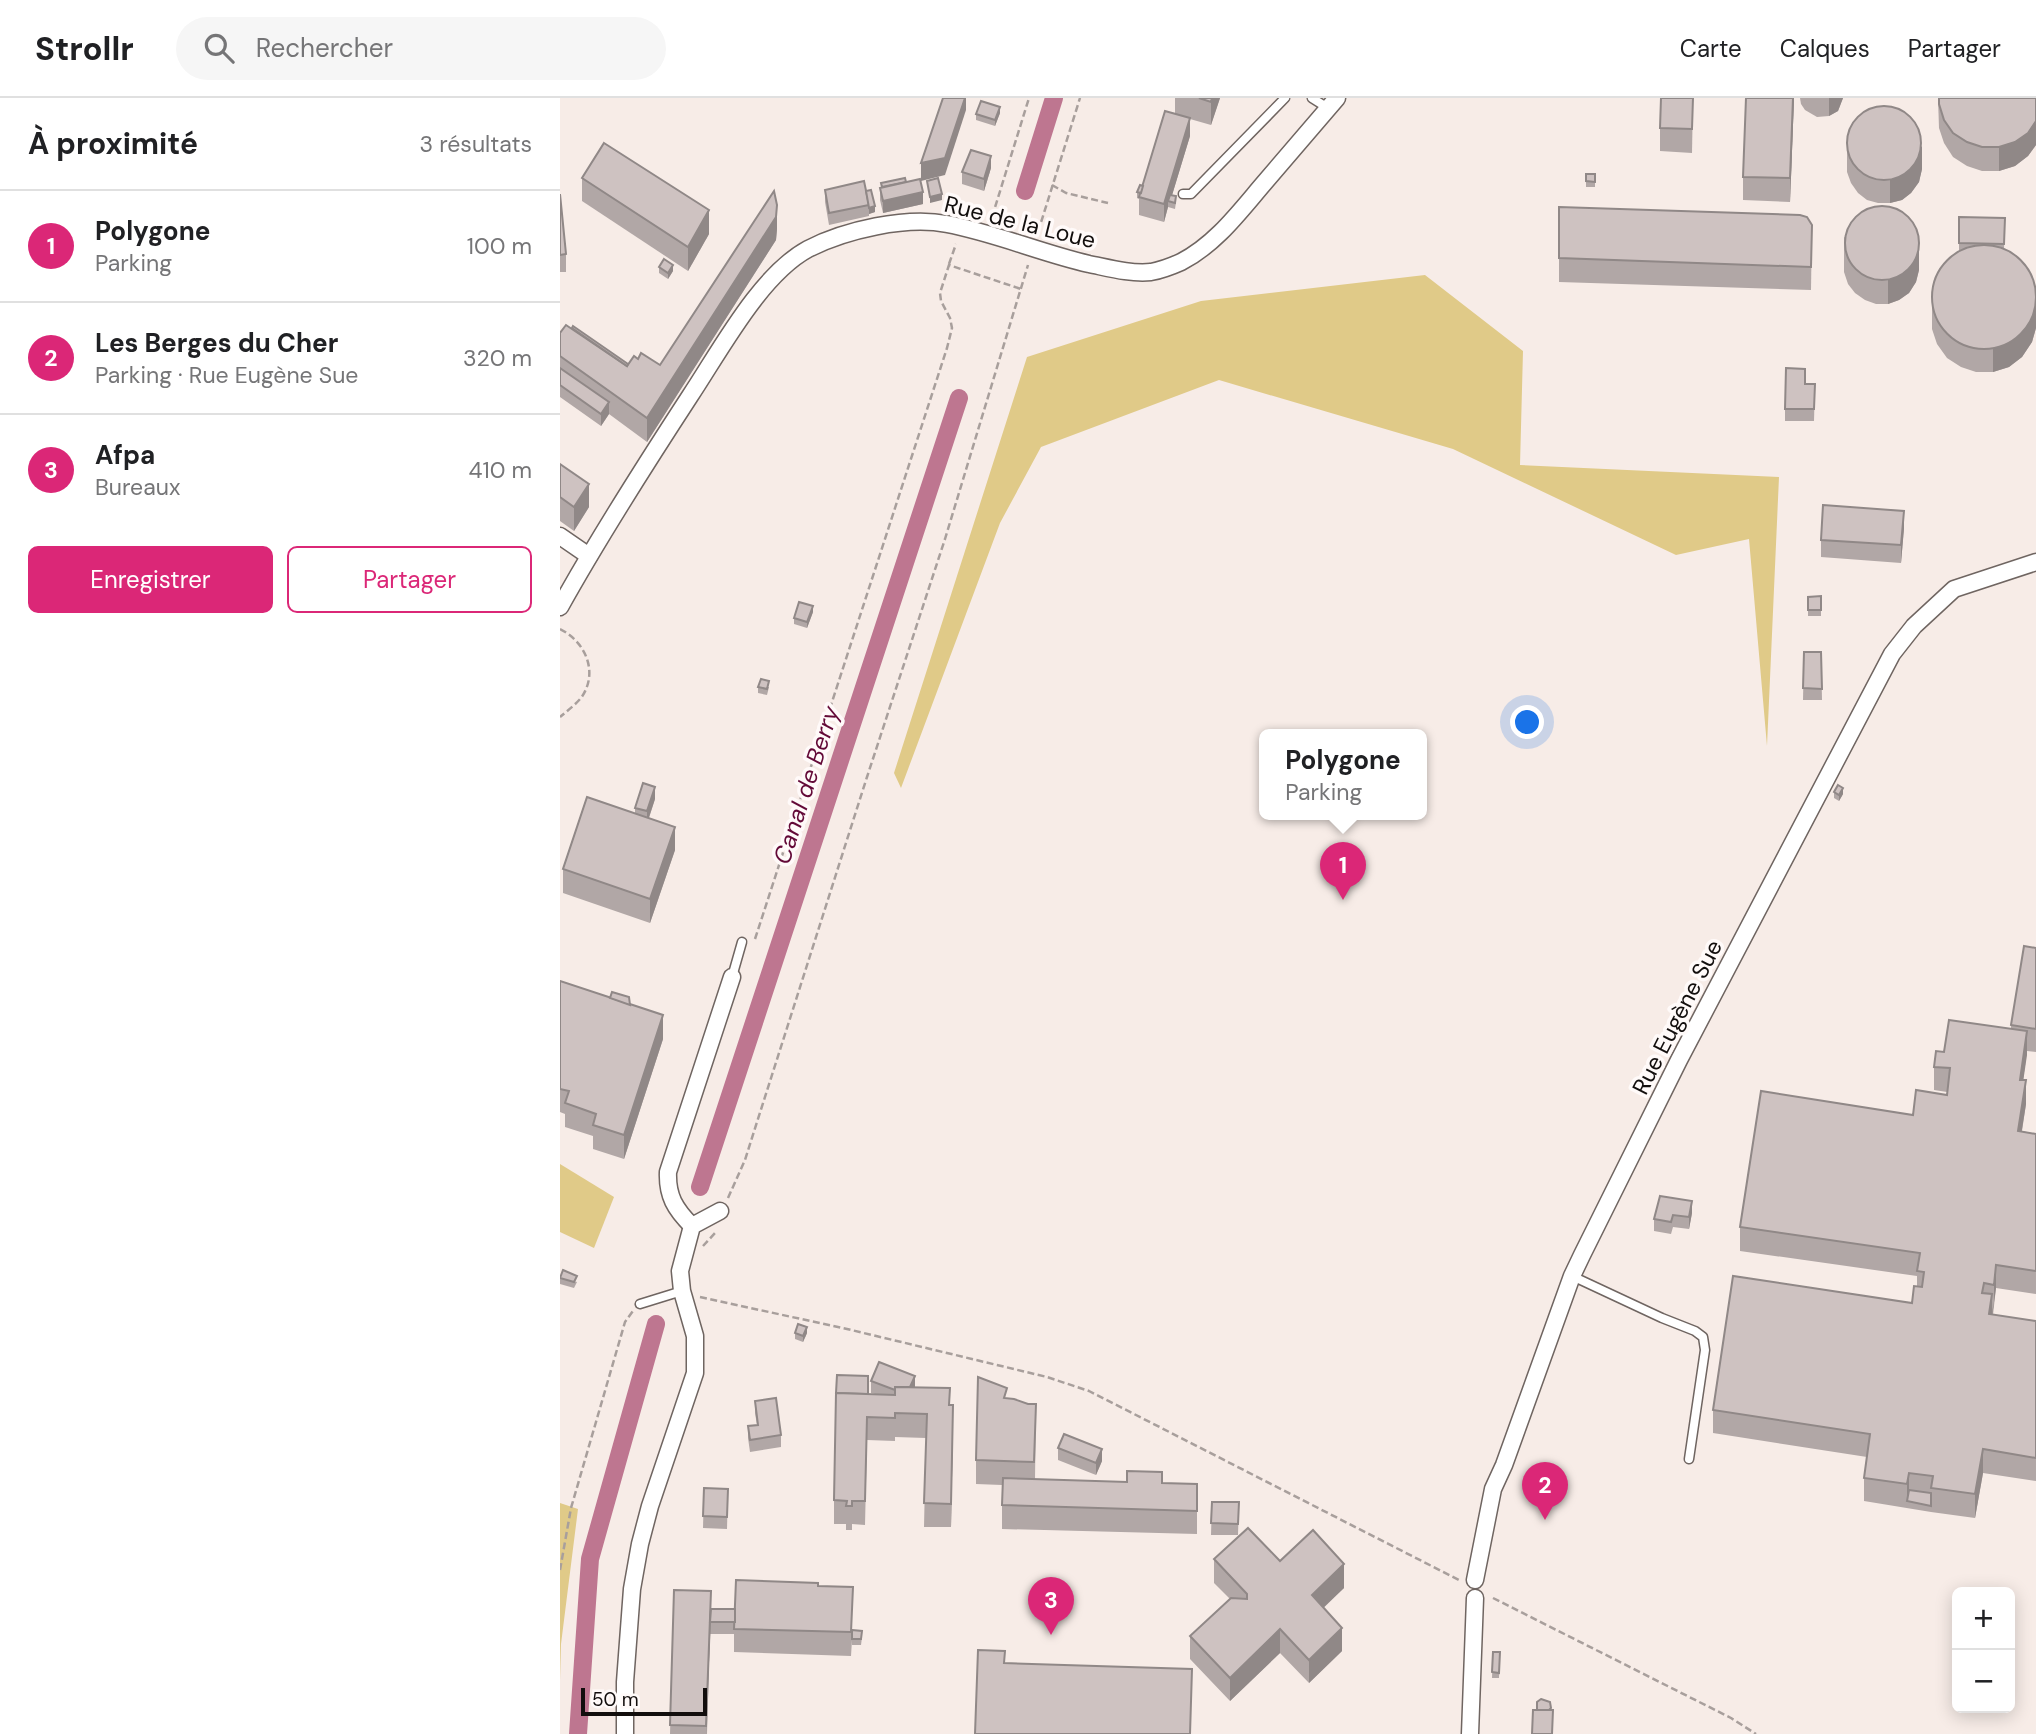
<!DOCTYPE html>
<html lang="fr">
<head>
<meta charset="utf-8">
<style>
  body { margin:0; font-family:"DM Sans",sans-serif; background:#f6f6f6; color:#202124 }
  .controls { position:absolute; right:21px; bottom:21px; display:grid; overflow:hidden; border-radius:10px; box-shadow:0 4px 18px #0003 }
  .controls button { width:63px; height:63px; display:grid; place-items:center; padding:0; border:0; border-bottom:2px solid #e0e0e0; background:#fff; color:#202124; font:35px sans-serif }
  .scale { position:absolute; left:21px; bottom:18px; width:126px; box-sizing:border-box; padding-left:7px; border:4px solid #120e0d; border-top:0; font-size:19px; line-height:24px; white-space:nowrap; color:#120e0d; -webkit-text-stroke:5px #fffaf9; paint-order:stroke }
  .you { position:absolute; left:968px; top:625px; width:24px; height:24px; margin:-18px; border:5px solid #fff; border-radius:50%; background:#1a73e8; box-shadow:0 0 0 10px #1a73e833 }
  .badge { display:grid; place-items:center; width:46px; height:46px; border-radius:50%; background:#db2777; color:#fff; font-size:23px; font-weight:700 }
  .pin { position:absolute; translate:-50% -58px; filter:drop-shadow(0 2px 4px #0008) }
  .pin::after { content:''; position:absolute; top:37px; width:24px; height:21px; background:inherit; clip-path:polygon(0 0,100% 0,50% 100%) }
  .popup { position:absolute; left:699px; top:631px; width:168px; height:91px; box-sizing:border-box; display:grid; place-content:center; border-radius:10px; background:#fff; filter:drop-shadow(0 2px 5px #0005); font-size:23px; white-space:nowrap; color:#757577 }
  .popup b { font-size:26px; color:#202124 }
  .popup::after { content:''; position:absolute; left:50%; top:100%; margin-left:-14px; border:14px solid transparent; border-top-color:#fff }
  .list { margin:0; padding:0; list-style:none }
  h2 { display:flex; justify-content:space-between; align-items:center; height:91px; margin:0; padding:0 28px; font-size:30px }
  h2 small { font-size:23px; font-weight:400; color:#757577 }
  .list li { display:grid; grid-template-columns:46px 1fr auto; gap:21px; align-items:center; box-sizing:border-box; height:112px; padding:0 28px; border-top:2px solid #e0e0e0 }
  .list b { display:block; font-size:26px; white-space:nowrap }
  .list p { margin:0; font-size:23px; white-space:nowrap; color:#757577 }
  .list em { font-size:23px; font-style:normal; color:#757577 }
  .actions { display:flex; gap:14px; padding:21px 28px }
  .actions a { flex:1; padding:16px 0; border:2px solid #db2777; border-radius:10px; text-align:center; font-size:24px; color:#db2777 }
  .actions .main { background:#db2777; color:#fff }
  .icon { flex:none; width:38px; height:38px; fill:none; stroke:currentColor; stroke-width:2; stroke-linecap:round; stroke-linejoin:round }
  .map { position:relative; flex:none; width:1476px; height:1636px; overflow:hidden }
  header { display:flex; align-items:center; gap:42px; box-sizing:border-box; height:98px; padding:0 35px; background:#fff; border-bottom:2px solid #e0e0e0 }
  header strong { font-size:33px }
  nav { display:flex; gap:38px; margin-inline-start:auto; font-size:24px }
  .search { width:490px; height:63px; background:#f6f6f6; display:flex; align-items:center; gap:18px; box-sizing:border-box; padding:0 24px; border-radius:38px; color:#757577; font-size:26px }
  main { display:flex }
  aside { flex:1; background:#fff }
  .map>svg:first-child { display:block }
  .green { fill:#e0ca88 }
  .lines { fill:none; stroke-linecap:round; stroke-linejoin:round }
  .canal { stroke:#be7690; stroke-width:18 }
  .lane-casing { stroke:#6f6561; stroke-width:11 }
  .street-casing { stroke:#6f6561; stroke-width:19 }
  .path { stroke:#a89f9c; stroke-width:2.5; stroke-dasharray:7 3.5; stroke-linecap:butt }
  .lane { stroke:#fff; stroke-width:8 }
  .street { stroke:#fff; stroke-width:16 }
  .wall { fill:#b1a7a6 }
  .shaded-wall { fill:#908887 }
  .building { fill:#cec2c1; stroke:#908887; stroke-width:2 }
  .labels { text-anchor:middle; dominant-baseline:central; stroke-width:7; stroke-linejoin:round; paint-order:stroke }
  .street-label { font-size:23px; fill:#120e0d; stroke:#fffaf9 }
  .water-label { font-size:24px; font-style:italic; fill:#630937; stroke:#fffaf9 }
</style>
</head>
<body>
<header>
<strong>Strollr</strong>
<div class="search"><svg class="icon" aria-label="search" viewBox="0 0 24 24"><circle cx="10" cy="10" r="6"/><path d="M15 15l6 6"/></svg>Rechercher</div>
<nav><a>Carte</a><a>Calques</a><a>Partager</a></nav>
</header>
<main>
<aside>
<h2>À proximité<small>3 résultats</small></h2>
<ul class="list">
<li><span class="badge">1</span><div><b>Polygone</b><p>Parking</p></div><em>100 m</em></li>
<li><span class="badge">2</span><div><b>Les Berges du Cher</b><p>Parking · Rue Eugène Sue</p></div><em>320 m</em></li>
<li><span class="badge">3</span><div><b>Afpa</b><p>Bureaux</p></div><em>410 m</em></li>
</ul>
<div class="actions"><a class="main">Enregistrer</a><a>Partager</a></div>
</aside>
<div class="map">
<svg width="1476" height="1636" viewBox="0 0 1476 1636">
  <rect width="100%" height="100%" fill="#f7ece7"/>
  <g class="green">
    <polygon points="865,177 963,253 960,367 1219,379 1207,648 1189,441 1116,457 893,351 659,282 481,349 440,425 341,690 334,675 467,259 641,203"/>
    <polygon points="0,1066 54,1099 34,1150 0,1134"/>
    <polygon points="0,1405 18,1411 1,1546 0,1582"/>
  </g>
  <g class="lines">
    <g class="canal">
      <polyline points="465,93 494,0"/>
      <polyline points="140,1089 399,300"/>
      <polyline points="18,1636 30,1461 96,1226"/>
    </g>
    <defs>
      <g id="lane">
        <polyline points="752,0 768,10"/>
        <polyline points="623,96 631,96 725,0"/>
        <polyline points="172,879 182,844"/>
        <polyline points="1012,1178 1102,1220 1135,1233 1143,1239 1145,1252 1129,1361"/>
        <polyline points="80,1206 122,1193"/>
      </g>
      <g id="street">
        <polyline points="0,438 29,458"/>
        <path d="M 0,509 C 40,437 85,367 130,298 C 160,253 200,177 248,151 C 285,132 346,118 387,126 C 435,135 481,155 529,166 C 549,170 570,176 591,174 C 602,172 612,168 621,164 C 656,146 680,113 705,84 C 729,56 753,28 777,0"/>
        <path d="M 132,1128 C 115,1111 107,1098 108,1074 L 172,879"/>
        <polyline points="915,1482 933,1391 944,1367 1012,1178 1022,1157 1119,962 1332,556 1354,528 1394,491 1476,464"/>
        <polyline points="65,1636 65,1584 72,1491 80,1446 90,1408 135,1275 135,1238 122,1193 120,1173 132,1128 160,1113"/>
        <polyline points="910,1636 915,1500"/>
      </g>
    </defs>
    <use href="#lane" class="lane-casing"/>
    <use href="#street" class="street-casing"/>
    <g class="path">
      <polyline points="492,87 506,95 548,105"/>
      <polyline points="432,119 469,0"/>
      <polyline points="478,134 520,0"/>
      <polyline points="389,166 396,146"/>
      <path d="M 0,531 C 26,544 39,575 21,600 C 15,607 7,613 0,619"/>
      <polyline points="195,841 387,250 392,230 390,220 381,203 380,195 389,167 461,191"/>
      <polyline points="168,1100 185,1062 197,1024 307,679 385,441 468,167"/>
      <polyline points="143,1148 155,1135"/>
      <polyline points="140,1199 287,1231 487,1279 529,1293 899,1482"/>
      <polyline points="0,1472 11,1410 65,1224 73,1213"/>
      <polyline points="933,1500 1171,1620 1196,1636"/>
    </g>
    <use href="#lane" class="lane"/>
    <use href="#street" class="street"/>
  </g>
  <g class="wall">
    <polygon points="615,0 660,0 651,27 630,21 630,38 612,97 616,104 615,111 608,109 604,124 579,117 579,101 577,100 577,94 583,88 615,16"/>
    <polygon points="1133,0 1132,55 1100,53 1100,30"/>
    <polygon points="1234,0 1230,104 1183,102 1183,79"/>
    <polygon points="1240,0 1283,0 1278,13 1269,18 1257,19 1245,12 1241,6"/>
    <polygon points="1378,0 1476,0 1476,47 1468,58 1455,68 1439,73 1422,73 1407,68 1393,59 1384,45 1379,30"/>
    <polygon points="440,15 435,28 416,22 416,16"/>
    <polygon points="1287,39 1362,71 1359,84 1351,95 1342,102 1330,105 1318,105 1307,102 1298,95 1291,85 1287,74"/>
    <polygon points="431,70 424,93 402,86 402,74"/>
    <rect x="1026" y="76" width="9" height="13"/>
    <polygon points="22,80 149,136 128,173 22,103"/>
    <polygon points="346,84 363,106 323,115 320,102 320,90 321,89 321,85"/>
    <polygon points="265,92 306,93 315,114 309,116 309,118 269,127 265,104"/>
    <polygon points="0,96 6,156 6,174 0,174"/>
    <polygon points="999,109 1252,127 1251,192 999,184"/>
    <polygon points="1399,119 1445,120 1444,151 1476,193 1476,230 1472,244 1462,259 1449,269 1433,274 1416,274 1401,269 1387,260 1377,246 1372,231 1372,191 1399,154"/>
    <polygon points="217,131 216,142 87,344 49,316 41,328 0,299 0,235 68,266 78,261 100,267"/>
    <polygon points="1284,139 1359,172 1356,184 1349,195 1339,202 1328,206 1316,206 1305,202 1295,195 1288,186 1284,174"/>
    <polygon points="99,169 113,173 108,181 99,175"/>
    <polygon points="1245,286 1255,286 1254,323 1225,323 1225,311"/>
    <polygon points="0,366 29,409 14,433 0,423"/>
    <polygon points="1344,430 1341,465 1261,459 1261,442"/>
    <polygon points="1261,498 1261,518 1248,518 1248,499"/>
    <polygon points="253,514 247,530 234,526 234,520"/>
    <polygon points="1244,554 1261,554 1262,602 1243,602"/>
    <polygon points="198,589 209,589 207,597 198,595"/>
    <polygon points="1274,694 1283,696 1279,703 1274,700"/>
    <polygon points="95,701 89,720 115,752 90,825 3,795 3,771 75,715 75,710"/>
    <polygon points="1476,850 1476,954 1467,953 1463,982 1466,1006 1462,1033 1476,1036 1476,1196 1436,1190 1433,1217 1476,1223 1476,1383 1423,1375 1415,1420 1371,1414 1304,1403 1304,1380 1307,1359 1153,1335 1153,1312 1352,1205 1357,1188 1357,1178 1180,1153 1180,1129 1387,997 1387,994 1374,992 1374,969 1384,954 1451,931 1451,927"/>
    <polygon points="0,883 70,907 103,941 64,1061 33,1051 33,1038 5,1029 5,1016 0,1014"/>
    <polygon points="1132,1103 1132,1115 1129,1131 1113,1129 1111,1136 1094,1133 1094,1121"/>
    <polygon points="0,1179 17,1184 14,1190 0,1186"/>
    <polygon points="235,1235 247,1235 243,1244 235,1241"/>
    <polygon points="311,1283 355,1289 390,1307 393,1331 391,1429 364,1429 366,1340 335,1339 335,1343 307,1342 305,1427 292,1426 292,1432 286,1432 286,1426 274,1426 274,1402 308,1296 315,1296 311,1295"/>
    <polygon points="447,1300 468,1306 476,1306 475,1381 602,1385 637,1409 637,1436 442,1431 442,1387 416,1386 416,1362"/>
    <polygon points="195,1303 221,1337 221,1349 190,1354 188,1340 188,1328 197,1327 195,1315"/>
    <polygon points="498,1350 542,1363 536,1377 498,1362"/>
    <polygon points="144,1390 168,1391 167,1431 143,1430"/>
    <polygon points="652,1404 679,1404 678,1437 651,1437"/>
    <polygon points="654,1461 720,1463 784,1490 763,1509 782,1553 749,1585 720,1555 670,1603 630,1561 630,1538 670,1501 654,1485"/>
    <polygon points="258,1488 292,1532 302,1539 301,1547 292,1547 292,1542 291,1558 174,1554 174,1536 150,1536 150,1529 147,1636 110,1636 114,1492 151,1511 175,1511"/>
    <polygon points="933,1554 940,1554 939,1580 932,1580"/>
  </g>
  <g class="shaded-wall">
    <polygon points="405,0 406,0 406,12 385,77 361,83 361,65"/>
    <polygon points="652,0 660,0 651,27 651,4"/>
    <polygon points="1233,0 1234,0 1230,104 1230,80"/>
    <polygon points="1269,0 1283,0 1278,13 1269,18"/>
    <polygon points="440,9 440,15 435,28 435,22"/>
    <polygon points="630,20 630,38 610,104 608,103 608,109 604,124 604,106"/>
    <polygon points="1476,23 1476,47 1468,58 1455,68 1439,73 1439,49"/>
    <polygon points="1362,48 1362,71 1359,84 1351,95 1342,102 1330,105 1330,82"/>
    <polygon points="431,58 431,70 424,93 424,81"/>
    <polygon points="363,94 363,106 323,115 323,103"/>
    <polygon points="382,96 382,102 370,105 370,99"/>
    <polygon points="217,107 217,131 216,142 87,344 87,320"/>
    <polygon points="315,108 315,114 309,116 309,110"/>
    <polygon points="149,112 149,136 128,173 128,149"/>
    <polygon points="1359,148 1359,172 1356,184 1349,195 1339,202 1328,206 1328,182"/>
    <polygon points="113,167 113,173 108,181 108,175"/>
    <polygon points="1476,206 1476,230 1472,244 1462,259 1449,269 1433,274 1433,250"/>
    <polygon points="49,304 49,316 41,328 41,316"/>
    <polygon points="29,386 29,409 14,433 14,409"/>
    <polygon points="1344,413 1344,430 1341,465 1341,447"/>
    <polygon points="253,508 253,514 247,530 247,524"/>
    <polygon points="95,689 95,701 87,725 87,713"/>
    <polygon points="1283,690 1283,696 1279,703 1279,697"/>
    <polygon points="115,729 115,752 90,825 90,801"/>
    <polygon points="103,917 103,941 64,1061 64,1037"/>
    <polygon points="1467,933 1467,957 1460,1005 1460,982"/>
    <polygon points="1466,982 1466,1006 1458,1056 1458,1033"/>
    <polygon points="1132,1103 1132,1115 1129,1131 1129,1119"/>
    <polygon points="1436,1167 1436,1190 1429,1240 1429,1216 1432,1196 1432,1214 1434,1204 1434,1187"/>
    <polygon points="247,1229 247,1235 243,1244 243,1238"/>
    <polygon points="355,1278 355,1290 347,1297"/>
    <polygon points="393,1307 393,1331 391,1429 391,1406"/>
    <polygon points="542,1351 542,1363 536,1377 536,1365"/>
    <polygon points="1423,1351 1423,1375 1415,1420 1415,1396"/>
    <polygon points="1349,1375 1349,1398 1347,1403 1347,1386"/>
    <polygon points="784,1466 784,1490 752,1521 752,1497"/>
    <polygon points="151,1493 151,1517 146,1636 146,1628"/>
    <polygon points="782,1530 782,1553 749,1585 749,1562"/>
    <polygon points="720,1531 720,1555 670,1603 670,1580"/>
  </g>
  <g class="building">
    <polygon points="383,0 405,0 385,60 361,65"/>
    <polygon points="639,0 652,0 651,4"/>
    <polygon points="1101,0 1133,0 1132,31 1100,30"/>
    <polygon points="1186,0 1233,0 1230,80 1183,79"/>
    <polygon points="1379,0 1476,0 1476,23 1468,35 1455,44 1439,49 1422,49 1407,44 1393,35 1384,22 1379,6"/>
    <polygon points="421,3 440,9 435,22 416,16"/>
    <circle cx="1324" cy="45" r="37"/>
    <polygon points="605,13 630,20 604,106 579,99"/>
    <polygon points="44,45 149,112 128,149 22,80"/>
    <polygon points="411,52 431,58 424,81 402,74"/>
    <polygon points="1026,76 1035,76 1035,84 1026,83"/>
    <polygon points="345,80 346,84 322,89 321,85"/>
    <polygon points="378,80 382,96 370,99 367,83"/>
    <polygon points="360,81 363,94 323,103 320,90"/>
    <polygon points="304,83 309,107 269,115 265,92"/>
    <polygon points="580,87 583,88 581,95 577,94"/>
    <polygon points="311,92 315,108 309,110 306,93"/>
    <polygon points="214,93 217,107 216,119 87,320 0,258 0,235 6,227 67,268 74,258 78,261 81,255 100,267"/>
    <polygon points="0,96 6,156 0,157"/>
    <polygon points="610,97 616,98 615,105 608,103"/>
    <circle cx="1322" cy="145" r="37"/>
    <polygon points="999,109 1240,117 1247,119 1252,127 1251,169 999,160"/>
    <polygon points="1399,119 1445,120 1444,146 1399,145"/>
    <circle cx="1424" cy="199" r="52"/>
    <polygon points="104,161 113,167 108,175 99,169"/>
    <polygon points="13,228 68,266 67,268 12,230"/>
    <polygon points="0,270 49,304 41,316 0,287"/>
    <polygon points="1226,270 1245,271 1245,286 1255,286 1254,311 1225,311"/>
    <polygon points="0,366 29,386 14,409 0,399"/>
    <polygon points="1263,407 1344,413 1341,447 1261,442"/>
    <polygon points="1261,498 1261,512 1248,512 1248,499"/>
    <polygon points="239,504 253,508 247,524 234,520"/>
    <polygon points="1244,554 1261,554 1262,591 1243,590"/>
    <polygon points="201,581 209,583 207,591 198,589"/>
    <polygon points="83,685 95,689 87,713 75,710"/>
    <polygon points="1278,687 1283,690 1279,697 1274,694"/>
    <polygon points="27,699 115,729 90,801 3,771"/>
    <polygon points="1464,848 1476,850 1476,931 1451,927"/>
    <polygon points="0,883 103,917 64,1037 33,1027 36,1016 5,1005 9,993 0,991"/>
    <polygon points="52,894 69,899 70,907 50,900"/>
    <polygon points="1389,922 1467,933 1460,982 1466,982 1458,1033 1476,1036 1476,1173 1436,1167 1434,1187 1424,1185 1422,1195 1432,1196 1429,1216 1476,1223 1476,1360 1423,1351 1415,1396 1371,1390 1373,1378 1349,1375 1347,1386 1304,1380 1310,1336 1153,1312 1173,1178 1352,1205 1354,1188 1362,1189 1364,1174 1357,1173 1360,1155 1180,1129 1201,993 1353,1017 1356,992 1387,997 1390,970 1374,969 1376,953 1384,954"/>
    <polygon points="1100,1098 1132,1103 1129,1119 1113,1117 1111,1124 1094,1121"/>
    <polygon points="3,1172 17,1178 14,1184 0,1180"/>
    <polygon points="238,1226 247,1229 243,1238 235,1235"/>
    <polygon points="319,1264 355,1278 350,1289 335,1289 335,1292 311,1283"/>
    <polygon points="277,1277 308,1278 308,1296 276,1295"/>
    <polygon points="418,1279 447,1290 444,1300 454,1301 468,1306 476,1306 474,1364 416,1362"/>
    <polygon points="335,1289 390,1290 389,1307 393,1307 391,1406 364,1405 367,1316 335,1315 335,1320 307,1319 305,1403 292,1403 292,1408 286,1408 287,1403 274,1402 276,1295 335,1297"/>
    <polygon points="216,1300 221,1337 190,1342 188,1328 198,1327 195,1303"/>
    <polygon points="504,1336 542,1351 536,1365 498,1350"/>
    <polygon points="567,1373 602,1374 602,1385 637,1386 637,1413 442,1407 443,1380 567,1384"/>
    <polygon points="144,1390 168,1391 167,1419 143,1418"/>
    <polygon points="1349,1392 1371,1395 1371,1408 1347,1403"/>
    <polygon points="652,1404 679,1404 678,1426 651,1425"/>
    <polygon points="688,1430 720,1463 753,1432 784,1466 752,1497 782,1530 749,1562 720,1531 670,1580 630,1538 671,1500 687,1501 687,1496 654,1461"/>
    <polygon points="176,1482 258,1485 258,1488 293,1489 291,1534 174,1531"/>
    <polygon points="114,1492 151,1493 146,1628 110,1627"/>
    <polygon points="151,1511 175,1511 175,1524 150,1524"/>
    <polygon points="292,1532 302,1533 301,1541 292,1541"/>
    <polygon points="418,1552 445,1553 444,1565 632,1571 630,1636 415,1636"/>
    <polygon points="933,1554 940,1554 939,1575 932,1574"/>
    <polygon points="981,1601 990,1604 991,1610 989,1612 977,1612 977,1604"/>
    <polygon points="973,1612 993,1612 992,1636 972,1636"/>
  </g>
  <g class="labels">
    <g class="street-label">
      <text transform="translate(460 124) rotate(14)">Rue de la Loue</text>
      <text transform="translate(1117 919) rotate(-63)">Rue Eugène Sue</text>
    </g>
    <g class="water-label">
      <text transform="translate(246 687) rotate(-72)">Canal de Berry</text>
    </g>
  </g>
</svg>
<div class="controls">
<button>+</button>
<button>−</button>
</div>
<div class="scale">50 m</div>
<div class="you"></div>
<div class="pin badge" style="left:783px;top:802px">1</div>
<div class="popup"><b>Polygone</b>Parking</div>
<div class="pin badge" style="left:985px;top:1422px">2</div>
<div class="pin badge" style="left:491px;top:1537px">3</div>
</div>
</main>
</body>
</html>
